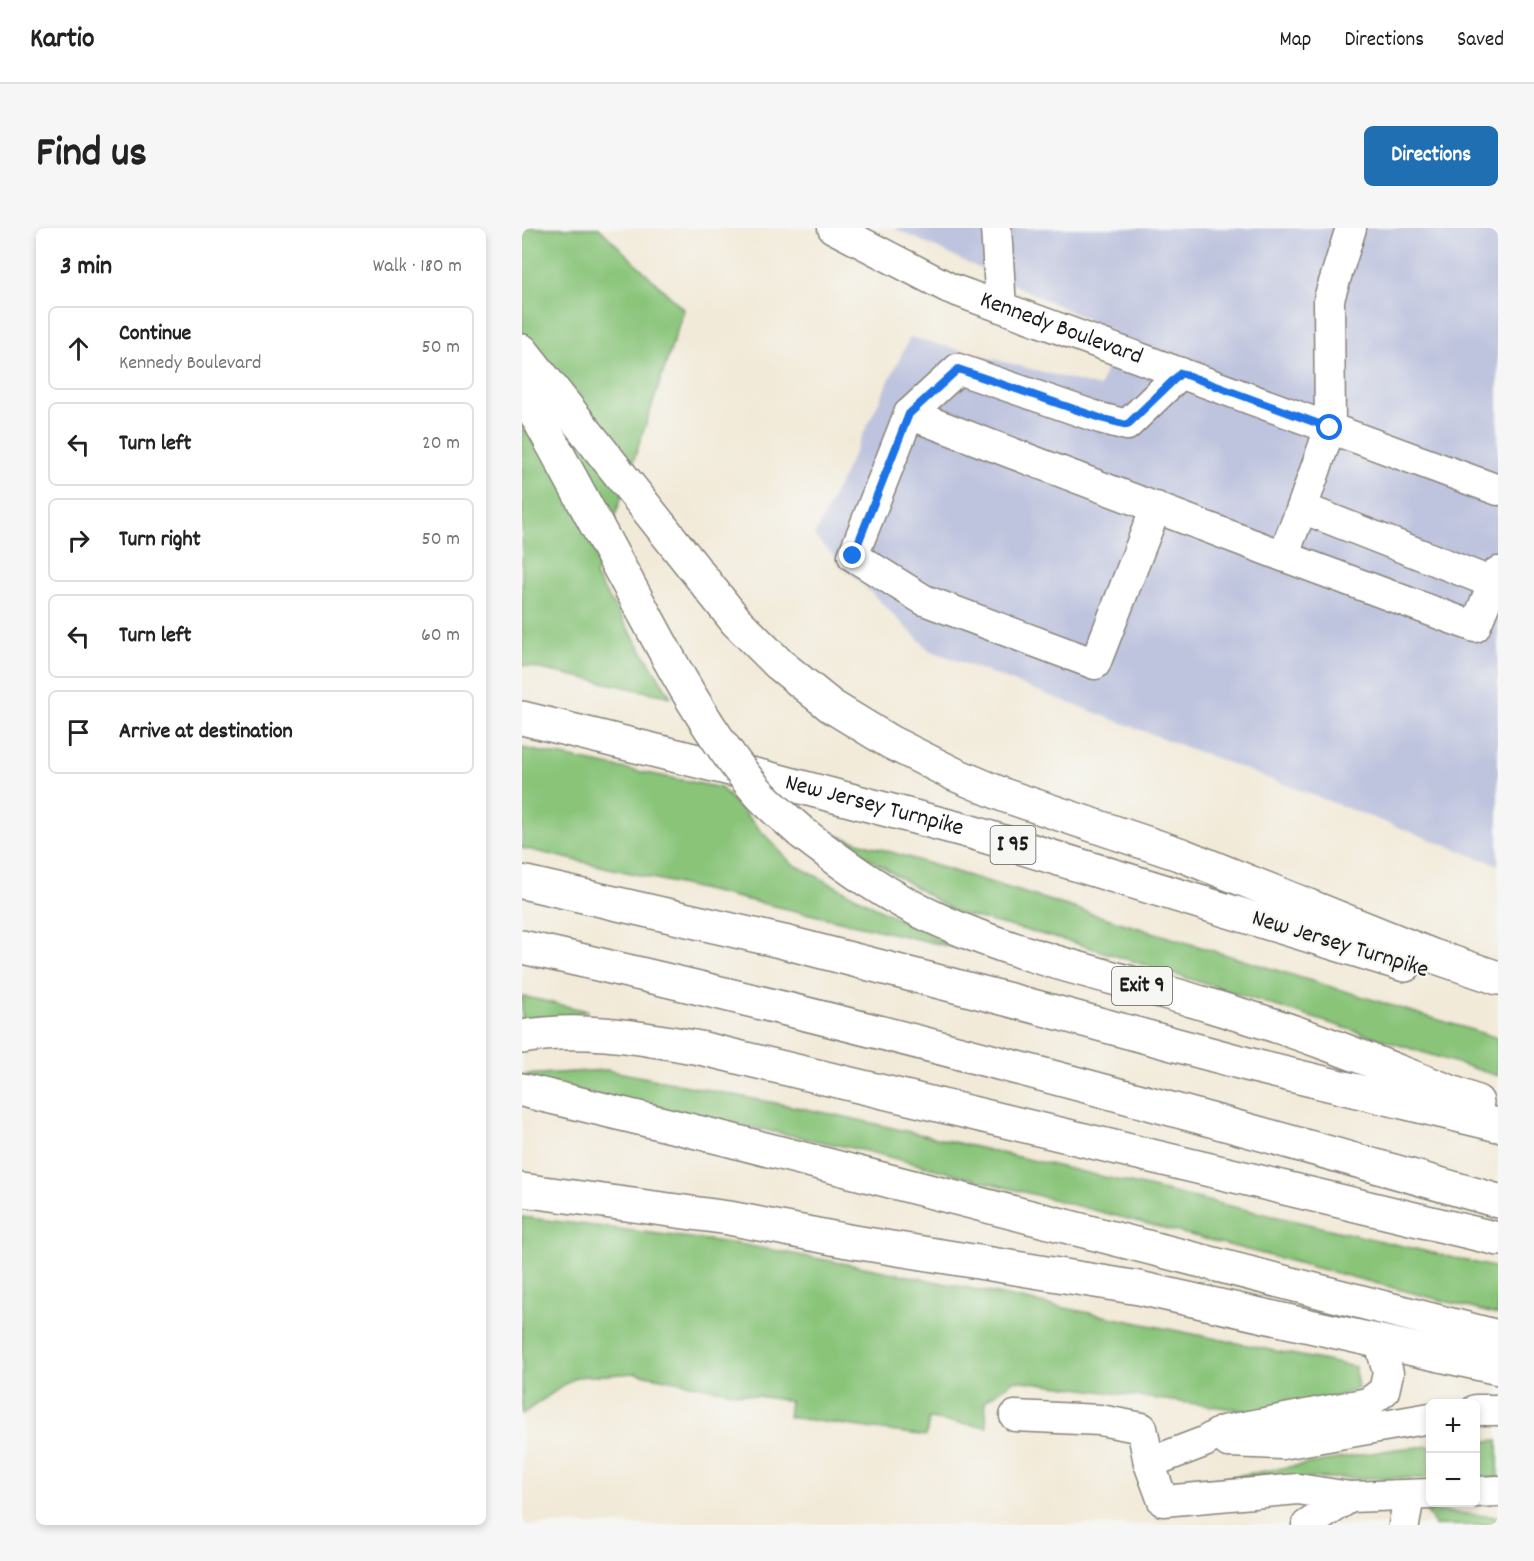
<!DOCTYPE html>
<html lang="en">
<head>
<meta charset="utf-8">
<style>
  body { margin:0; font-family:Dekko,sans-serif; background:#f6f6f6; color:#222 }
  .controls { position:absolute; right:18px; bottom:18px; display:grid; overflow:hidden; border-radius:9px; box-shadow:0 3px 9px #0003 }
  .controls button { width:54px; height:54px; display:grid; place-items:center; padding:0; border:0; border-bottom:2px solid #e0e0e0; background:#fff; color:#222; font:30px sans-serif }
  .stop { position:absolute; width:18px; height:18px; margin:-14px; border:4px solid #1a73e8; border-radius:50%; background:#fff }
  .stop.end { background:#1a73e8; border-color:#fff; box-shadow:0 2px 6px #0008 }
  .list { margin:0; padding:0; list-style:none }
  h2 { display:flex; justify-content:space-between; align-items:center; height:78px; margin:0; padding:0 24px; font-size:26px }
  h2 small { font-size:20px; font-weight:400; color:#767676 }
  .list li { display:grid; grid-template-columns:39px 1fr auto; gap:18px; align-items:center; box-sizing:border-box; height:84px; margin:0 12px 12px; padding:0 12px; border:2px solid #e0e0e0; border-radius:9px }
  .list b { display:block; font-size:22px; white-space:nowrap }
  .list p { margin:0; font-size:20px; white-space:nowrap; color:#767676 }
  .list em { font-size:20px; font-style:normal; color:#767676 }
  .icon { flex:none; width:33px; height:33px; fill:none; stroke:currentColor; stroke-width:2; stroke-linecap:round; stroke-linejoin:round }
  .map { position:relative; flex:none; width:976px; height:1297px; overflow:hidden; border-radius:9px }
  header { display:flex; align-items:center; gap:36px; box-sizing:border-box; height:84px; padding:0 30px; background:#fff; border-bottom:2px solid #e0e0e0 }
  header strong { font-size:28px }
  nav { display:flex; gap:33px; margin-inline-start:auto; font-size:21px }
  .intro { display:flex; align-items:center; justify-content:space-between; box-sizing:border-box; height:144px; padding:0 36px }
  h1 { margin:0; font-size:42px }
  .button { padding:15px 27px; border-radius:9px; background:#1f6fb2; color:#fff; font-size:21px; font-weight:700 }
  main { display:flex; gap:36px; padding:0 36px }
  aside { flex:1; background:#fff; border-radius:9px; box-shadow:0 3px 9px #0003 }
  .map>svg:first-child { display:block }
  .industrial { fill:#bec3de }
  .green { fill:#89c479; stroke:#52704a; stroke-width:1.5 }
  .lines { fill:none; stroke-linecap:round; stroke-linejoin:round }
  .minor-casing { stroke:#87837a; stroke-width:33 }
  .highway-casing { stroke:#87837a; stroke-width:36 }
  .minor { stroke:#fff; stroke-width:30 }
  .highway { stroke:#fff; stroke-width:33 }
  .highway-bridge-casing { stroke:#87837a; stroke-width:36; stroke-linecap:butt }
  .highway-bridge { stroke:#fff; stroke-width:33 }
  .route { stroke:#1a73e8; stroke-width:8 }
  .labels { text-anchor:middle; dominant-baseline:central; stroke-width:4.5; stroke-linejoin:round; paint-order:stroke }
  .shield { fill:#f6f6f2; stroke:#5d5d5c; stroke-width:1.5 }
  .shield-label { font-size:22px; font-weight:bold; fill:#1c1c1c }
  .street-label { font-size:24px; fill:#1c1c1c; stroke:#f6f6f2 }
</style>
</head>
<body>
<header>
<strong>Kartio</strong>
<nav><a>Map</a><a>Directions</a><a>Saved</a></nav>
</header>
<div class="intro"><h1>Find us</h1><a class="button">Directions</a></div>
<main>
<aside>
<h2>3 min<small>Walk · 180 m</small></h2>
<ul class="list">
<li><svg class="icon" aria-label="ahead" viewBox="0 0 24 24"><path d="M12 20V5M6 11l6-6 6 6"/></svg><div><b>Continue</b><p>Kennedy Boulevard</p></div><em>50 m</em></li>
<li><svg class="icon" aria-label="left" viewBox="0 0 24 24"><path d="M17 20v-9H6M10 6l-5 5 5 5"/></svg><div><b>Turn left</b></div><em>20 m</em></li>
<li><svg class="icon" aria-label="right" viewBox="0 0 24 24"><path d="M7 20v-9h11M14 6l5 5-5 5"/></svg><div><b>Turn right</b></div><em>50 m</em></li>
<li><svg class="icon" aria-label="left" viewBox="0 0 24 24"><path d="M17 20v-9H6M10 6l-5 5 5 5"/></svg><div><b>Turn left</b></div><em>60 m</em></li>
<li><svg class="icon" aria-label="arrive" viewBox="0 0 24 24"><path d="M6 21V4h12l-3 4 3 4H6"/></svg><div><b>Arrive at destination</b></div></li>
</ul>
</aside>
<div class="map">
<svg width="976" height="1297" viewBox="0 0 976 1297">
  <rect width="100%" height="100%" fill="#f6f6f2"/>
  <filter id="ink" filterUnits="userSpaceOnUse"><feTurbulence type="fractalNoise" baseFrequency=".0167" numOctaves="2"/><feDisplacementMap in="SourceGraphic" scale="12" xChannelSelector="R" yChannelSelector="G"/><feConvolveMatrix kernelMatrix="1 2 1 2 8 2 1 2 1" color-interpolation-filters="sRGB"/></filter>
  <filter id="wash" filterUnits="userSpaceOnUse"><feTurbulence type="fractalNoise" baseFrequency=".008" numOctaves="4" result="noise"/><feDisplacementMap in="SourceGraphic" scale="24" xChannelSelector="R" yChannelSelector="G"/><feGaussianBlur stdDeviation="1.35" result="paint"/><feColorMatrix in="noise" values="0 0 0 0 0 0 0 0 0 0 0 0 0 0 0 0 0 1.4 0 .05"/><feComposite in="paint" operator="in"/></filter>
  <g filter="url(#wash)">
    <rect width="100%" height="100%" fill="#f2ead8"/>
    <polygon class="industrial" points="372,0 976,0 976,637 407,422 292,308 388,109 578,159 594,105"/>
    <g class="green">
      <polygon points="0,0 77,0 162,82 73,348 149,469 0,437"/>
      <polygon points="0,520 199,560 269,635 430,719 0,620"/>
      <polygon points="307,605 976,810 976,848 553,715 433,684"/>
      <polygon points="0,768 66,783 0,797"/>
      <polygon points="85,842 319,888 976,1040 976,1087 344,923 0,851 0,847"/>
      <polygon points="0,989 217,1016 352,1041 833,1139 836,1161 757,1187 493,1152 463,1173 465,1199 407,1191 404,1208 266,1189 268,1173 209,1164 114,1145 54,1149 0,1186"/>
      <polygon points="976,1212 976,1250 954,1250 954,1214"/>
      <polygon points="908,1218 908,1250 701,1250 874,1221"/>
      <polygon points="904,1282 976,1289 976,1297 913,1297"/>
    </g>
  </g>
  <g filter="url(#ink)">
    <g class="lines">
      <defs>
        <g id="minor">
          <path id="s1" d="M 311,0 L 427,60 L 976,262"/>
          <polyline points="474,0 479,79"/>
          <polyline points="387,186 436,141 578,190 605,197 659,145"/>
          <polyline points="634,279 573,436 402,372 331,328 387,186 761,328"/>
          <polyline points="780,280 808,200 807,71 829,0"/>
          <polyline points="971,355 780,280 761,328 953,399 976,344"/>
          <polyline points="858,1114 866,1145 862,1163 846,1175 701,1203 682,1214 627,1235 641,1273 776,1261 828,1269 908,1266"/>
          <polyline points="954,1182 976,1182"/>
          <polyline points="493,1188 578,1192 620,1200 627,1235"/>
          <polyline points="706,1214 760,1216 908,1190"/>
          <polyline points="954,1264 976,1263"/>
          <polyline points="785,1297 828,1269"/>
          <polyline points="882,1297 887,1267"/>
        </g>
        <g id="highway">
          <polyline points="0,123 214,393 257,436 309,478 368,514 432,546 484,568 660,627 911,728 976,750"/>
          <polyline points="0,160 147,431"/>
          <path id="s2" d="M 0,490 L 245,550 L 449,604 L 883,737"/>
          <path d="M 279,604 C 323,638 367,670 417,692 C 491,726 568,743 646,765 C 674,773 701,782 729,790 C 805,813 880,846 955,874"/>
          <polyline points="0,654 262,714 488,772 736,839 976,897"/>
          <path d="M 0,719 C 328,792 653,880 976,973"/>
          <path d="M 0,809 C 59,798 120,810 178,820 L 976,1011"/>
          <polyline points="0,862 200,910 976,1109"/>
          <polyline points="0,962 207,990 326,1013 617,1060 976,1140"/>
        </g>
      </defs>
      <use href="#minor" class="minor-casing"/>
      <use href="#highway" class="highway-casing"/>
      <use href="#minor" class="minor"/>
      <use href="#highway" class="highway"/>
      <defs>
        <path id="highway-bridge" d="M 147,431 C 173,478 200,522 235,563 C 248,578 265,591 279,604"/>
      </defs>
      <use href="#highway-bridge" class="highway-bridge-casing"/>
      <use href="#highway-bridge" class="highway-bridge"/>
    </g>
  </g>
  <g class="lines" filter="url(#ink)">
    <polyline class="route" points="331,328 387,186 436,141 578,190 605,197 659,145 808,200"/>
  </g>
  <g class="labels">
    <g class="shield">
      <rect x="468.5" y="598" width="45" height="38" rx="4.5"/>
      <rect x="590" y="739" width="60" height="38" rx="4.5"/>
    </g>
    <g class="shield-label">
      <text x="491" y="617">I 95</text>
      <text x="620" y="758">Exit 9</text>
    </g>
    <g class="street-label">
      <text stroke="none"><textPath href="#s1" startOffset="250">Kennedy Boulevard</textPath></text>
      <text stroke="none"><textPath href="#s2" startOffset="363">New Jersey Turnpike</textPath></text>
      <text transform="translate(818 717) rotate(17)">New Jersey Turnpike</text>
    </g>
  </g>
</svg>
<div class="controls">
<button>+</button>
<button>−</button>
</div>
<div class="stop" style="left:808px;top:200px"></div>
<div class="stop end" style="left:331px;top:328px"></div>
</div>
</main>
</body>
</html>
